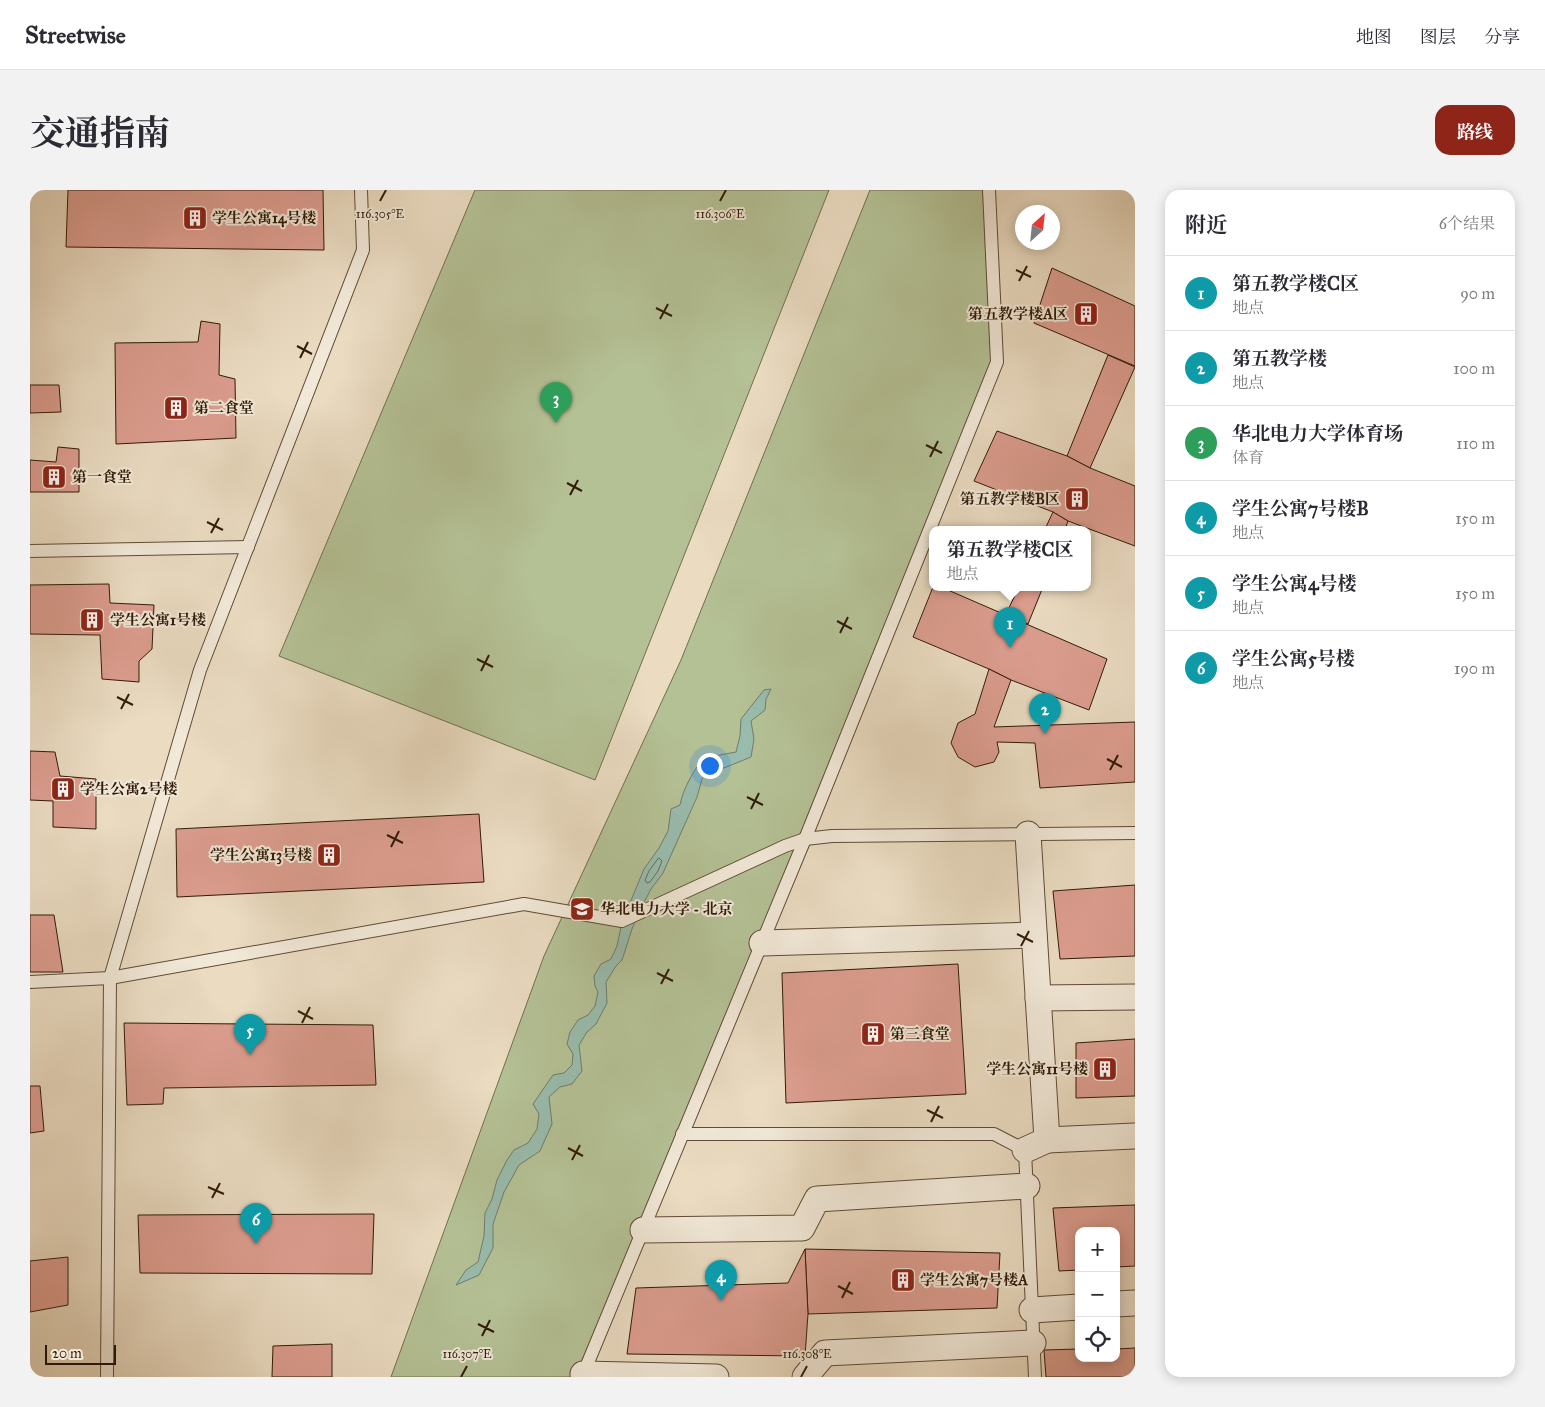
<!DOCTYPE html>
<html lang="zh">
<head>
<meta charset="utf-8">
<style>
  body { margin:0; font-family:"IM FELL Great Primer","Noto Serif SC",serif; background:#f2f2f3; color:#2b2b33 }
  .controls { position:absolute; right:15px; bottom:15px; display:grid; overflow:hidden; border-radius:10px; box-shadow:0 2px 12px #0003 }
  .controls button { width:45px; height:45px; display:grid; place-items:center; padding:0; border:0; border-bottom:1px solid #e1e1e2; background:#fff; color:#2b2b33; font:25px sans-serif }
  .compass { position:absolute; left:985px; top:15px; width:45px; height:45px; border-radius:50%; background:#fff; box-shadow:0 2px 12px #0003; rotate:27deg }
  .scale { position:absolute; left:15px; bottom:12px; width:71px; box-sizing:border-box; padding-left:5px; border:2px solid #311b08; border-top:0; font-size:14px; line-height:18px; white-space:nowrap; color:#311b08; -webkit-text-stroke:4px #f1e8d7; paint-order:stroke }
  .you { position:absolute; left:679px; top:575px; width:18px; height:18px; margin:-12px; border:4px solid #fff; border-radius:50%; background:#1a73e8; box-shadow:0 0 0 8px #1a73e833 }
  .badge { display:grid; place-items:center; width:32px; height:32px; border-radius:50%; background:#8f2418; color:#fff; font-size:16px; font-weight:700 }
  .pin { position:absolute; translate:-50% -41px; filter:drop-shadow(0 1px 2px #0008) }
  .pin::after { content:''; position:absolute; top:26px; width:18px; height:15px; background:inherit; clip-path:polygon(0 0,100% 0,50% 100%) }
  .popup { position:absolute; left:899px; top:336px; width:162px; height:65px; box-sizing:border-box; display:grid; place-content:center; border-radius:10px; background:#fff; filter:drop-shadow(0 1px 4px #0005); font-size:16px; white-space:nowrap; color:#7c7c81 }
  .popup b { font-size:19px; color:#2b2b33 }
  .popup::after { content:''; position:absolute; left:50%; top:100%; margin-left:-10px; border:10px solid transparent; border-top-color:#fff }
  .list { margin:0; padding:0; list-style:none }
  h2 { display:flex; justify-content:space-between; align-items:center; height:65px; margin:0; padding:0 20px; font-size:21px }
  h2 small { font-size:16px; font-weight:400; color:#7c7c81 }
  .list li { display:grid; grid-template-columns:32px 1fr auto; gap:15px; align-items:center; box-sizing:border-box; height:75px; padding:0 20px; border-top:1px solid #e1e1e2 }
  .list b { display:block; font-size:19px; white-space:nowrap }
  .list p { margin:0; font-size:16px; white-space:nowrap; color:#7c7c81 }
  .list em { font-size:16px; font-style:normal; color:#7c7c81 }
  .icon { flex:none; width:28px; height:28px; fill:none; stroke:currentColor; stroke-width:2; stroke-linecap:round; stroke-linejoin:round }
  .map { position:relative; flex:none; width:1105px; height:1187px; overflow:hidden; border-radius:15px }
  header { display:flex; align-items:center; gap:30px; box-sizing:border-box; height:70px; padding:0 25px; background:#fff; border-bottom:1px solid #e1e1e2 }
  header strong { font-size:24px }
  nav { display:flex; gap:28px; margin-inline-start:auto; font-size:18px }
  .intro { display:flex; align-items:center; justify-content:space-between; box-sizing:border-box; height:120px; padding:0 30px }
  h1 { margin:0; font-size:35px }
  .button { padding:12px 22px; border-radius:15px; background:#8f2418; color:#fff; font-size:18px; font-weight:700 }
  main { display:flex; gap:30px; padding:0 30px }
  aside { flex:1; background:#fff; border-radius:15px; box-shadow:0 2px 12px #0003 }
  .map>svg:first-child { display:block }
  .green { fill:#b4c195; stroke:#726e4e }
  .water { fill:#99bcad; stroke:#6f7c6b }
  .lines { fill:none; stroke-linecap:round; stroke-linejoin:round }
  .shore { stroke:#656c5a; stroke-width:1 }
  .building { fill:#dc9d8f; stroke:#311b08 }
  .lane-casing { stroke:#5f4b36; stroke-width:14 }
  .street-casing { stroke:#5f4b36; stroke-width:27 }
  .lane { stroke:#f1e8d7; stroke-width:12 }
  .street { stroke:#f1e8d7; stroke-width:25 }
  .ticks { fill:none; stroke:#311b08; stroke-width:2 }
  .labels { text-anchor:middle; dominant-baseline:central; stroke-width:4; stroke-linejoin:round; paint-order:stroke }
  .poi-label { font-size:15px; font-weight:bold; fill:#311b08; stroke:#f1e8d7; text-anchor:start }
  .ticks-label { font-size:12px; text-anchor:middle; fill:#311b08; stroke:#f1e8d7; stroke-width:4; stroke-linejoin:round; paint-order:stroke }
</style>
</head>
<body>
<header>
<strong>Streetwise</strong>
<nav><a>地图</a><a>图层</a><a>分享</a></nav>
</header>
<div class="intro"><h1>交通指南</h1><a class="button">路线</a></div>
<main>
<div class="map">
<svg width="1105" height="1187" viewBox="0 0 1105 1187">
  <rect width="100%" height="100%" fill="#eadbc1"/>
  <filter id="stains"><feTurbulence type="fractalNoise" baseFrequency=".004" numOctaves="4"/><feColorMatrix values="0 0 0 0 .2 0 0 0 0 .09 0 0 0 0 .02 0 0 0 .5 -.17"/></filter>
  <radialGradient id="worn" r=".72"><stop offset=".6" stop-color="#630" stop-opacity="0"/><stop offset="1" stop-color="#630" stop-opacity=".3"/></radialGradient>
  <g class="green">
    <polygon points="445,0 799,0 565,590 249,466"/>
    <polygon points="840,0 959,0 967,172 552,1187 361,1187 514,766 651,470"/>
  </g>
  <path class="water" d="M 741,499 L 736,509 L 735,520 L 721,531 L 724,549 L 721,567 L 694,578 L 679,579 L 672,589 L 667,607 L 633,683 L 621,699 L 608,724 L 602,739 L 592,770 L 586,776 L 576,792 L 577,813 L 566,834 L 557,842 L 549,855 L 552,881 L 542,894 L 530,897 L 519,907 L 522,934 L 510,961 L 489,975 L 474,1002 L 463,1034 L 463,1058 L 449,1085 L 426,1095 L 436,1080 L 448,1072 L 454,1046 L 455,1023 L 462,1009 L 467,990 L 477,970 L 484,960 L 498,953 L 507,939 L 509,924 L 503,914 L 523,885 L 534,883 L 542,875 L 543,864 L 537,854 L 540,842 L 548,830 L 558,825 L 565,816 L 568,802 L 565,796 L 564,786 L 571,774 L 581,769 L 587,756 L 592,732 L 614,679 L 629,658 L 638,641 L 641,619 L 650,615 C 653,599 663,581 674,568 L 706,562 L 710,546 L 711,529 L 734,500 Z"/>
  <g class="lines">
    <polygon class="shore" points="629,668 632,671 628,681 620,692 617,693 615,690 619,681"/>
  </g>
  <g class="building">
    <polygon points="38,0 293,0 294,60 36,57"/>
    <polygon points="1022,78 1105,116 1105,176 1004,133"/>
    <polygon points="171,131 190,134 189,185 205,189 206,248 86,254 85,153 168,152"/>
    <polygon points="1078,165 1105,177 1060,278 1037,266"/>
    <polygon points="0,195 29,195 31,222 0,223"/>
    <polygon points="967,241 1037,266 1060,278 1105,296 1105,356 1038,331 1023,322 944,291"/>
    <polygon points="28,257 49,259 49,302 0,302 0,270 26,272"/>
    <polygon points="1023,322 1038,331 1035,339 1015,339"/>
    <polygon points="79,394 80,413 124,415 122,459 109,471 109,492 72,489 70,445 0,444 0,395"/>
    <polygon points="903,397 911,397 1077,469 1059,520 981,490 959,479 883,447"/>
    <polygon points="989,397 1013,397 998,434 976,424"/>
    <polygon points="959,479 981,490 964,537 1105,532 1105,592 1010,598 1005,553 967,552 969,562 964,572 945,577 928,567 921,553 928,533 945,524"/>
    <polygon points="0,561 25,562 30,586 66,589 66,639 23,637 23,611 0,610"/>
    <polygon points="449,624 454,692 147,707 146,639"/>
    <polygon points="1105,695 1105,766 1030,769 1023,701"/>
    <polygon points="0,725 24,725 33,782 0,782"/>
    <polygon points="928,774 936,904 756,913 752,783"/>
    <polygon points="94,833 343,835 346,895 134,898 133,914 97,915"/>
    <polygon points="1105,849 1105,906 1046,908 1046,853"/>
    <polygon points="0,896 10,896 14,941 0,943"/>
    <polygon points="1105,1015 1105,1076 1086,1077 1086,1041 1049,1041 1049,1080 1029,1081 1023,1018"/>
    <polygon points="344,1024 342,1084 110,1083 108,1025"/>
    <polygon points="775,1059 970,1063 967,1118 778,1124"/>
    <polygon points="775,1059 778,1124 775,1166 597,1164 606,1098 758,1093"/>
    <polygon points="38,1067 38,1115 0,1122 0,1071"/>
    <polygon points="302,1154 302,1187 242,1187 243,1156"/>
    <polygon points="1105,1158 1105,1187 1016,1187 1014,1160 1049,1159 1049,1168 1086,1168 1086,1159"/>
  </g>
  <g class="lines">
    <defs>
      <g id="lane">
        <polyline points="0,361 218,357"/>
        <polyline points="0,792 80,788 494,714 592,731 755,656 775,649 802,646 1105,643"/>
        <polyline points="652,944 964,944 995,960 1005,1187"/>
        <polyline points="77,1187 80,788 170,480 333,60 331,0"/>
        <polyline points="552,1187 775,649 967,172 959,0"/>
      </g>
      <g id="street">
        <polyline points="732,753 1004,745"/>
        <polyline points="1008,808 1105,807"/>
        <polyline points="1017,950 1105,946"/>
        <polyline points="995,960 1017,950 998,644"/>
        <polyline points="613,1040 772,1038 787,1009 997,996"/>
        <polyline points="1086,1114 1105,1113"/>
        <polyline points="1002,1120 1049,1117"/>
        <polyline points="553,1184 686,1187"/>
        <polyline points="775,1187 795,1163 1003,1153"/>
      </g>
    </defs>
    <use href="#lane" class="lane-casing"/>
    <use href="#street" class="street-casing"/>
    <use href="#lane" class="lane"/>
    <use href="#street" class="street"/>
  </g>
  <path class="ticks" d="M 350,11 L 356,0M 690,11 L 696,0M 986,80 L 1001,87M 989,91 L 997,76M 626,118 L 642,126M 630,129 L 638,114M 267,156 L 282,164M 270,168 L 278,152M 896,255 L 912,263M 900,267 L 908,251M 537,293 L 552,301M 540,305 L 548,290M 177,332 L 193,340M 181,343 L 189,328M 807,431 L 822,439M 810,443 L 818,427M 447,469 L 463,477M 451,481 L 459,465M 87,507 L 103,515M 91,519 L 99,504M 1077,569 L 1092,577M 1080,580 L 1088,565M 717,607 L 733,615M 721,619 L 729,603M 357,645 L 373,653M 361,657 L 369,641M 987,744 L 1003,752M 991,756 L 999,741M 627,783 L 643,791M 631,794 L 639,779M 268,821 L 283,829M 272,833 L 280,817M 897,920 L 913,928M 901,932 L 909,916M 538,958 L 553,966M 542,970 L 550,955M 178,997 L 194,1004M 182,1008 L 190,993M 808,1096 L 823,1104M 812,1108 L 820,1092M 448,1134 L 464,1142M 452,1146 L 460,1130M 431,1187 L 437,1176M 771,1187 L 777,1176"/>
  <defs>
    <symbol id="building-square" viewBox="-11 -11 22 22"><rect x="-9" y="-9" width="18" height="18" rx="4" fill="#8f2418" stroke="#f1e8d7"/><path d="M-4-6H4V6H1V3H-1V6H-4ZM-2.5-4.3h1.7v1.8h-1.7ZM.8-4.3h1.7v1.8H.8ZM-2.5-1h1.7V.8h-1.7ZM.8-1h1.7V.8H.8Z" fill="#fff"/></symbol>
    <symbol id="university-square" viewBox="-11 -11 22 22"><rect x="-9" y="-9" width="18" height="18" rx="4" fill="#8f2418" stroke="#f1e8d7"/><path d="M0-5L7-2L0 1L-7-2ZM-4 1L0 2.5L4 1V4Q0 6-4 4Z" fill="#fff"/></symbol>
  </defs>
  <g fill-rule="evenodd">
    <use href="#building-square" x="151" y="14" width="28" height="28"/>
    <use href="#building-square" x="1042" y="110" width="28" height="28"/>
    <use href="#building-square" x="132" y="204" width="28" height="28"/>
    <use href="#building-square" x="10" y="273" width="28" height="28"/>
    <use href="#building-square" x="1033" y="295" width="28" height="28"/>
    <use href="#building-square" x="48" y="416" width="28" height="28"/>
    <use href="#building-square" x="19" y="585" width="28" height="28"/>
    <use href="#building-square" x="285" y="651" width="28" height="28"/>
    <use href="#university-square" x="538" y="705" width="28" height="28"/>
    <use href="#building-square" x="829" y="830" width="28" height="28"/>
    <use href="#building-square" x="1061" y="865" width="28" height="28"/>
    <use href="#building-square" x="859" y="1076" width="28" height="28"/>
  </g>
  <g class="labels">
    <g class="poi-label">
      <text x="182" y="28">学生公寓14号楼</text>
      <text x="1038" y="124" text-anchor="end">第五教学楼A区</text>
      <text x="164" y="218">第二食堂</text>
      <text x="42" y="287">第一食堂</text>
      <text x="1030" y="309" text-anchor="end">第五教学楼B区</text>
      <text x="80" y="430">学生公寓1号楼</text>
      <text x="50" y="599">学生公寓2号楼</text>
      <text x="282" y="665" text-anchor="end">学生公寓13号楼</text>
      <text x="570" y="719">华北电力大学 - 北京</text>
      <text x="860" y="844">第三食堂</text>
      <text x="1058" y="879" text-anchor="end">学生公寓11号楼</text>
      <text x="890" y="1090">学生公寓7号楼A</text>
    </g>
  </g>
  <g class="ticks-label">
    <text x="350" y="28">116.305°E</text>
    <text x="690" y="28">116.306°E</text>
    <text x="437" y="1168">116.307°E</text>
    <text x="777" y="1168">116.308°E</text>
  </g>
  <rect width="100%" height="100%" filter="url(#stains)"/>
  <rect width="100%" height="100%" fill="url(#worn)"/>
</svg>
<div class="controls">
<button>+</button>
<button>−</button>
<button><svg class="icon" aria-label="locate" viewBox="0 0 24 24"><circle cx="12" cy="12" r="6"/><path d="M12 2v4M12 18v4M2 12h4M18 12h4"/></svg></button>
</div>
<svg class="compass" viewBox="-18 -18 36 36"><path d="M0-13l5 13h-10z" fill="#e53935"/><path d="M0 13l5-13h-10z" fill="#7c7c81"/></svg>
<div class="scale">20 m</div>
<div class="you"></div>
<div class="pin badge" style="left:980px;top:458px;background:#0f9aa8">1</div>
<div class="popup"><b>第五教学楼C区</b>地点</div>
<div class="pin badge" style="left:1015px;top:544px;background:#0f9aa8">2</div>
<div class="pin badge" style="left:526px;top:233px;background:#2e9e5b">3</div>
<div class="pin badge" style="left:691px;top:1111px;background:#0f9aa8">4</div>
<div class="pin badge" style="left:220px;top:865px;background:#0f9aa8">5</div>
<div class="pin badge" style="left:226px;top:1054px;background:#0f9aa8">6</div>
</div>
<aside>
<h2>附近<small>6个结果</small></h2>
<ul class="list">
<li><span class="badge" style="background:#0f9aa8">1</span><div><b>第五教学楼C区</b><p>地点</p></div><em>90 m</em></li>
<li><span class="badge" style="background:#0f9aa8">2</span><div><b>第五教学楼</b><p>地点</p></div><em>100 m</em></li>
<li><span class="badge" style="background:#2e9e5b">3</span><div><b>华北电力大学体育场</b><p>体育</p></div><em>110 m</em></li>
<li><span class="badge" style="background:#0f9aa8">4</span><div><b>学生公寓7号楼B</b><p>地点</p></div><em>150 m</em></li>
<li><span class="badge" style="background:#0f9aa8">5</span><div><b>学生公寓4号楼</b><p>地点</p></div><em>150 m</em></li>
<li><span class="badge" style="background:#0f9aa8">6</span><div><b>学生公寓5号楼</b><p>地点</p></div><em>190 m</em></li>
</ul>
</aside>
</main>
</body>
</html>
